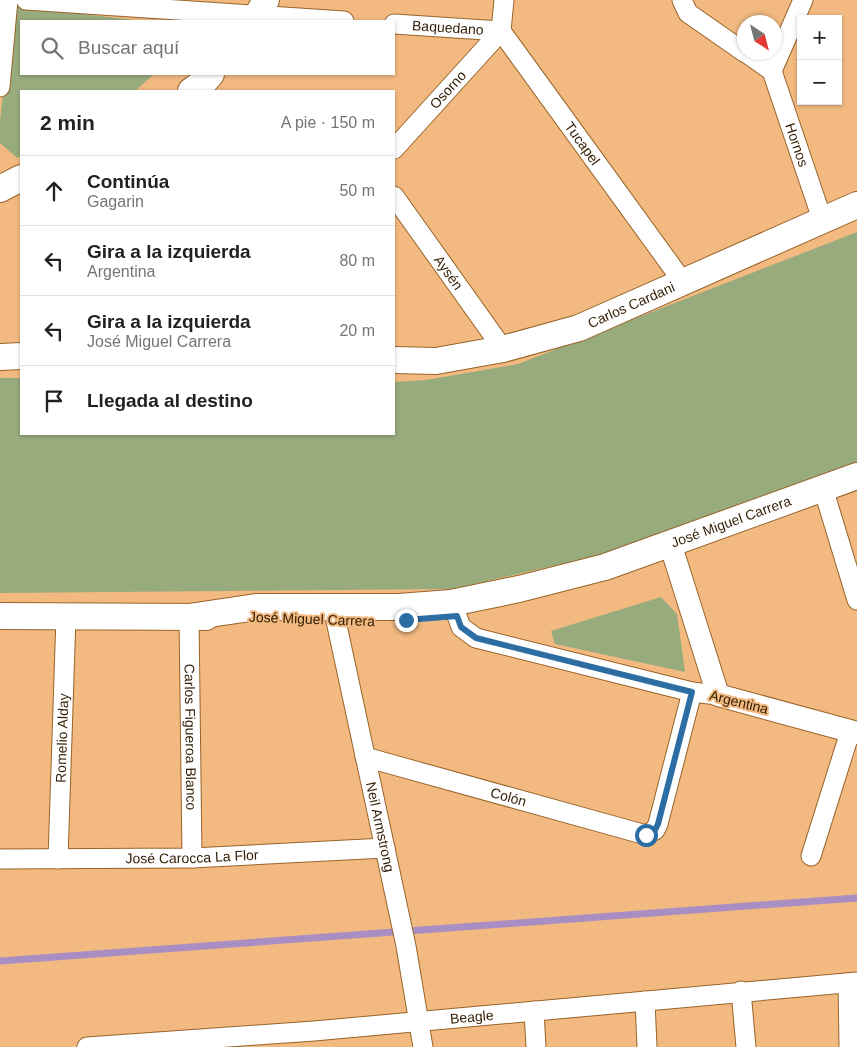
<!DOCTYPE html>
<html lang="es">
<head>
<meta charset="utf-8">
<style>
  body { margin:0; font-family:Helvetica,sans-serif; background:#f2f2f2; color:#202124 }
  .controls { position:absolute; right:15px; top:15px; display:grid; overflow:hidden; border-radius:0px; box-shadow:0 1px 4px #0004 }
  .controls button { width:45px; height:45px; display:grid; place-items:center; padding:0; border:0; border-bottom:1px solid #e0e0e0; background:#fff; color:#202124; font:25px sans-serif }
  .compass { position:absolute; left:737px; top:15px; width:45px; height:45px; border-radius:50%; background:#fff; box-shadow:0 1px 4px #0004; rotate:144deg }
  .stop { position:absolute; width:15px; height:15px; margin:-11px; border:4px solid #2c6ea4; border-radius:50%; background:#fff }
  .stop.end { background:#2c6ea4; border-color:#fff; box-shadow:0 1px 5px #0008 }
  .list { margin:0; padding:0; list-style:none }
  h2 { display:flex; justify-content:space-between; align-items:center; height:65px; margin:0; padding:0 20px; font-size:21px }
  h2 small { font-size:16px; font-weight:400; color:#757577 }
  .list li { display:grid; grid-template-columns:32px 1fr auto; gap:15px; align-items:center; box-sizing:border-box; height:70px; padding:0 20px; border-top:1px solid #e0e0e0 }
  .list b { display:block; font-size:19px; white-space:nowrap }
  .list p { margin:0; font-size:16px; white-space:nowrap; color:#757577 }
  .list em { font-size:16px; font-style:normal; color:#757577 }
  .icon { flex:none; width:28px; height:28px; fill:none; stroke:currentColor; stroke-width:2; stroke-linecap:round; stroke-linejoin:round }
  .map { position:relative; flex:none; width:857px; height:1047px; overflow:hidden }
  .search { position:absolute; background:#fff; box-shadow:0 1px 4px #0004; left:20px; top:20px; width:375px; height:55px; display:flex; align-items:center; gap:12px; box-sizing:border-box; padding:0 18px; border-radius:0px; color:#757577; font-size:19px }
  .panel { position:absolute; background:#fff; box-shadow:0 1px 4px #0004; left:20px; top:90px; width:375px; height:345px; border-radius:0px }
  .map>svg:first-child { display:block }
  .green { fill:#98ab7d }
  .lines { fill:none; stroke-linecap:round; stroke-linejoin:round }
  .stream { stroke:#a88ec3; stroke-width:7 }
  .minor-casing { stroke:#97642a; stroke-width:21 }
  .tertiary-casing { stroke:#97642a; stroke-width:24 }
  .secondary-casing { stroke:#97642a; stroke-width:28 }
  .minor { stroke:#fff; stroke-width:19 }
  .tertiary { stroke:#fff; stroke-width:22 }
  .secondary { stroke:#fff; stroke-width:26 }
  .route { stroke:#2c6ea4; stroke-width:6 }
  .labels { text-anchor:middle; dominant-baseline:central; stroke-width:4; stroke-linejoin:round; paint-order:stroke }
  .street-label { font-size:14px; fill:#321d04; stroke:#f2b980 }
</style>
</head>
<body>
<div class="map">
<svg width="857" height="1047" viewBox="0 0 857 1047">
  <rect width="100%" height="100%" fill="#f2b980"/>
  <g class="green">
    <polygon points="14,6 143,21 21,21 21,74 154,74 135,91 21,91 21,156 17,158 0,143 0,120"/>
    <polygon points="857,232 857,462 600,555 453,589 0,593 0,378 21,378 21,434 394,434 394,382 426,380 518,364"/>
    <polygon points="661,597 677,614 685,672 555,644 551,631"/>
  </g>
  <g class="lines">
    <polyline class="stream" points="0,961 857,898"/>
    <defs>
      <g id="minor">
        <polyline points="26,0 344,21"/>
        <path id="s1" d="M 504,0 L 501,31 L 683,282"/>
        <polyline points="682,0 688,13 744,52"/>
        <path id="s2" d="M 394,24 L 501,31"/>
        <path id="s3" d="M 745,52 L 772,71 L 822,219"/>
        <polyline points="772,71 803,0"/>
        <polyline points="0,87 8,0"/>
        <path id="s4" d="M 394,149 L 501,31"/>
        <path id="s5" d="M 394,196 L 503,349"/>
        <polyline points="823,488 857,600"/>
        <path id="s6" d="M 333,607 L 406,946 L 423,1047"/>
        <polyline points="457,616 461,627 476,638 692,692 718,695"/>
        <path id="s7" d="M 189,617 L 192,858"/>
        <path id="s8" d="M 365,757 L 646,835 L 655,830 L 658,824 L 692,692"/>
        <polyline points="811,856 850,732"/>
        <path id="s9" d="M 0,859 L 192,858 L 385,848"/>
        <path id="s10" d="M 58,859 L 66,616"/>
        <polyline points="848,983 849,1047"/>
        <polyline points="741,991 746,1047"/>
        <polyline points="645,1001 647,1047"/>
        <polyline points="534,1011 536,1047"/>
        <path id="s11" d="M 87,1047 L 314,1031 L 857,982"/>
      </g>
      <polyline id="tertiary" points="670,543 718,695 857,733"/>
      <g id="secondary">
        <polyline points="254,21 266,0"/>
        <polyline points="191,91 205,81 211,74"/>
        <polyline points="0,189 21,178"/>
        <polyline points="0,357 21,356"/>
        <path id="s12" d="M 394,360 L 436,361 L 503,349 L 579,328 L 857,205"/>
        <polyline points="0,616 206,617"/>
        <path id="s13" d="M 189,617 L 256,607 L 399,607 L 451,603 L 519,589 L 605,567 L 857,476"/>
      </g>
    </defs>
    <use href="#minor" class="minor-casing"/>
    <use href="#tertiary" class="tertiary-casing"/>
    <use href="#secondary" class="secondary-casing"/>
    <use href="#minor" class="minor"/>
    <use href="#tertiary" class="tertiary"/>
    <use href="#secondary" class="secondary"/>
  </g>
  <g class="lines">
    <polyline class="route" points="406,620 457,616 461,627 476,638 692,692 658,824 655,830 646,835"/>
  </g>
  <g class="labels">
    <g class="street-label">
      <text stroke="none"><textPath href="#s2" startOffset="54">Baquedano</textPath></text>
      <text stroke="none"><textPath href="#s4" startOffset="80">Osorno</textPath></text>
      <text stroke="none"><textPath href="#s1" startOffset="170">Tucapel</textPath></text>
      <text stroke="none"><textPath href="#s3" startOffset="111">Hornos</textPath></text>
      <text stroke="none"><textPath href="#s5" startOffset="94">Aysén</textPath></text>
      <text stroke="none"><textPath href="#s12" startOffset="246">Carlos Cardani</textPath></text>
      <text stroke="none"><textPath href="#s13" startOffset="555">José Miguel Carrera</textPath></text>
      <text transform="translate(312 619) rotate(2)">José Miguel Carrera</text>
      <text transform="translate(739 702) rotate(14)">Argentina</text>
      <text stroke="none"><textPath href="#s10" startOffset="121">Romelio Alday</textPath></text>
      <text stroke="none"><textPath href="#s7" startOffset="120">Carlos Figueroa Blanco</textPath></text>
      <text stroke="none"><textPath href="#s8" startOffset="149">Colón</textPath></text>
      <text stroke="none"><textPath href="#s6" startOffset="225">Neil Armstrong</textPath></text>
      <text stroke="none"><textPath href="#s9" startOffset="192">José Carocca La Flor</textPath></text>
      <text stroke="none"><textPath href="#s11" startOffset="386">Beagle</textPath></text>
    </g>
  </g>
</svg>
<div class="controls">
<button>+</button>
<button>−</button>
</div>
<svg class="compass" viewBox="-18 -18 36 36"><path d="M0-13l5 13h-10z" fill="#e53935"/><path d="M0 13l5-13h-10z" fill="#757577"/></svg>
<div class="stop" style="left:646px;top:835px"></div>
<div class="stop end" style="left:406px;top:620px"></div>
<div class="search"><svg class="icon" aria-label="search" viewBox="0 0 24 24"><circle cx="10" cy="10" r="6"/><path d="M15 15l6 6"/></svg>Buscar aquí</div>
<section class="panel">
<h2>2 min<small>A pie · 150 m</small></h2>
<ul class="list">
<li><svg class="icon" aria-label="ahead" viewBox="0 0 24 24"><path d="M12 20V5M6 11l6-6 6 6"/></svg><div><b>Continúa</b><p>Gagarin</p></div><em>50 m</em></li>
<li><svg class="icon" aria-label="left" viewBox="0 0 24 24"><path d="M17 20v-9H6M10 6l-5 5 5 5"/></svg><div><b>Gira a la izquierda</b><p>Argentina</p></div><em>80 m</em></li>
<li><svg class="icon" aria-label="left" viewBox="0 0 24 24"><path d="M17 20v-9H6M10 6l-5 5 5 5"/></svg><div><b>Gira a la izquierda</b><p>José Miguel Carrera</p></div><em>20 m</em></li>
<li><svg class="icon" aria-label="arrive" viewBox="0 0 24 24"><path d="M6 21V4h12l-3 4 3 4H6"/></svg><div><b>Llegada al destino</b></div></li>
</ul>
</section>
</div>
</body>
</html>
